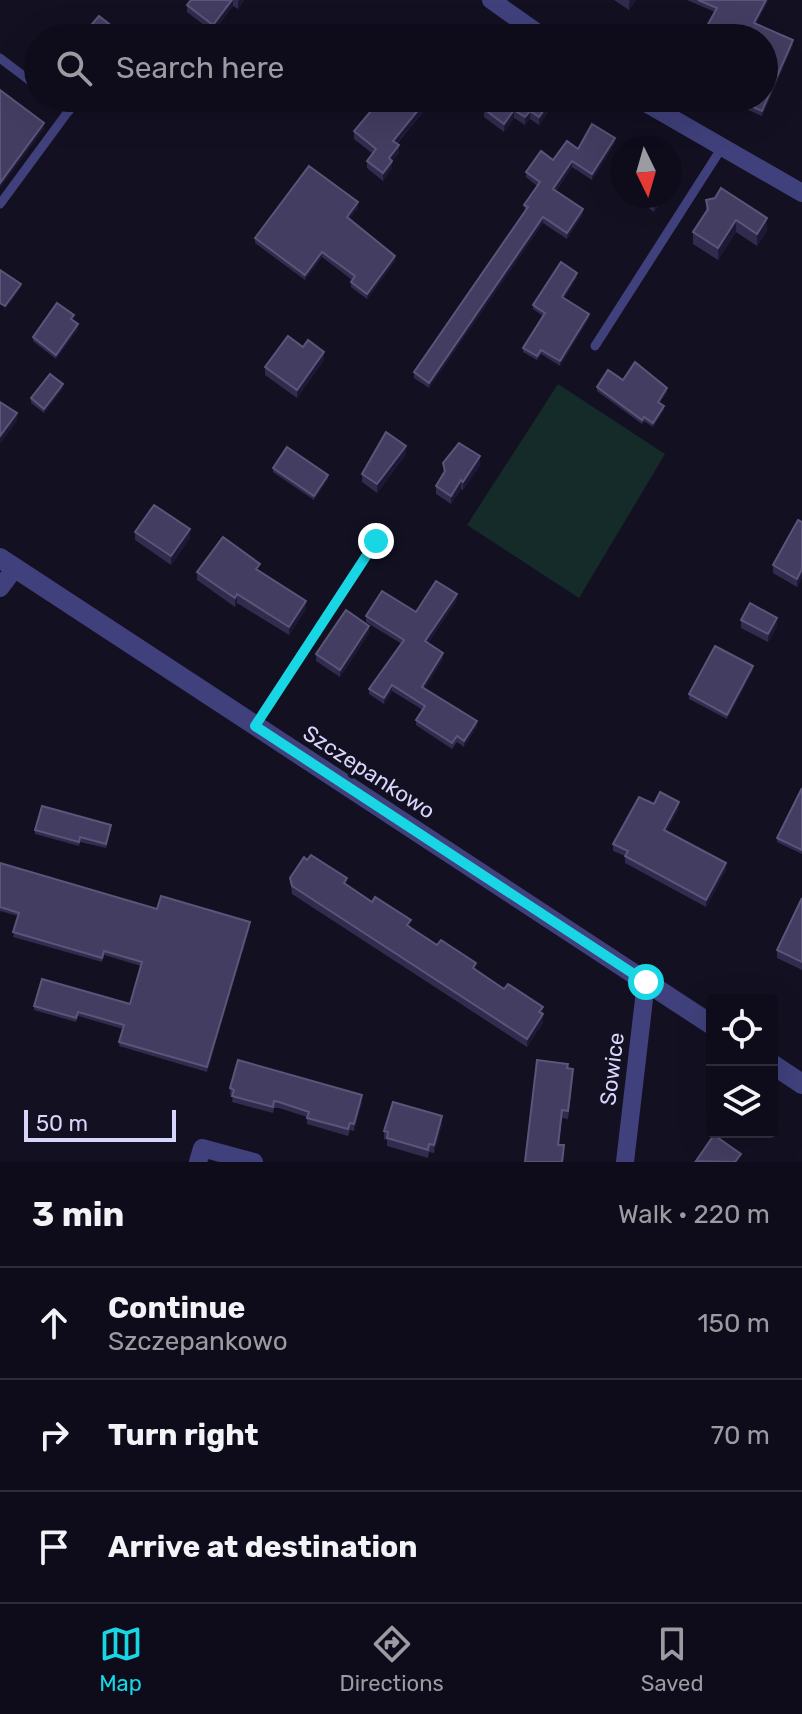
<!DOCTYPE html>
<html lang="en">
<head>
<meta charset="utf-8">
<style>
  body { margin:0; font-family:Rubik,sans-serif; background:#1c1a27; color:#f1f3f6 }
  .controls { position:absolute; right:24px; bottom:24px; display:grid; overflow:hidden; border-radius:8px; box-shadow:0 8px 32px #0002 }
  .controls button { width:72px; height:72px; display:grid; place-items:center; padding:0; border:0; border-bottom:2px solid #2e2c39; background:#0e0c1a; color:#f1f3f6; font:40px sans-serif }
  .compass { position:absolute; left:610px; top:136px; width:72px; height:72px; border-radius:50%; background:#0e0c1a; box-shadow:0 8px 32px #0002; rotate:175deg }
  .scale { position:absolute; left:24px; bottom:20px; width:152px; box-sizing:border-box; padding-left:8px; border:4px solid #d8d5fb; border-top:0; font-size:22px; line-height:28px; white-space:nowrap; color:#d8d5fb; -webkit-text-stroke:6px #131022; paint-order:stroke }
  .stop { position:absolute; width:24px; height:24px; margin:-18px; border:6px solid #18d6e4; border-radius:50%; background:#fff }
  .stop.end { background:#18d6e4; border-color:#fff; box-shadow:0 2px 8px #0008 }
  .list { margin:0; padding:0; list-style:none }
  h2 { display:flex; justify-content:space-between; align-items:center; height:104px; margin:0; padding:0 32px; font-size:34px }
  h2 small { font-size:26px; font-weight:400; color:#9b9ba2 }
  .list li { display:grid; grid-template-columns:52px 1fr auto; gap:24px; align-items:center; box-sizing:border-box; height:112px; padding:0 32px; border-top:2px solid #2e2c39 }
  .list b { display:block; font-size:30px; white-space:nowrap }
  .list p { margin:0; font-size:26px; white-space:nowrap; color:#9b9ba2 }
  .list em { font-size:26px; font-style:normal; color:#9b9ba2 }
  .icon { flex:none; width:44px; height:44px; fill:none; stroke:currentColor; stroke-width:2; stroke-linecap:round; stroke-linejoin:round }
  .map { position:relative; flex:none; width:802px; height:1162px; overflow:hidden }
  .search { position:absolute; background:#0e0c1a; box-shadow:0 8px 32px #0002; left:24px; right:24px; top:24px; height:88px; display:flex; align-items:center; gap:20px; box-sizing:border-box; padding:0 28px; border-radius:44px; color:#9b9ba2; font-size:30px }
  .sheet { height:440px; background:#0e0c1a }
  nav { display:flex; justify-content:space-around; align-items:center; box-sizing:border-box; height:112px; border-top:2px solid #2e2c39; background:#0e0c1a; font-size:22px; color:#9b9ba2 }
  nav a { display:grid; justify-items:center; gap:4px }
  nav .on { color:#18d6e4 }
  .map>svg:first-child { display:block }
  .green { fill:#142b29 }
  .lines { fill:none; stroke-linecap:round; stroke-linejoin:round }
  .service { stroke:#40407c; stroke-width:9 }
  .minor { stroke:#40407c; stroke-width:18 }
  .tertiary { stroke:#40407c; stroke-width:20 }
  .wall { fill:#312b4e }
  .shaded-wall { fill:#1d1835 }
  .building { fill:#433d61; stroke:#5a5579; stroke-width:2 }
  .route { stroke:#18d6e4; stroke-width:10 }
  .labels { text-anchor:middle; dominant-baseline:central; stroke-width:7; stroke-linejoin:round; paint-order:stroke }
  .street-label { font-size:22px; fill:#d8d5fb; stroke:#131022 }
</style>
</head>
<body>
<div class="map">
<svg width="802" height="1162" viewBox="0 0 802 1162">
  <rect width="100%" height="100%" fill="#131022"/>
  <polygon class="green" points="558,384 665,454 579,598 467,525"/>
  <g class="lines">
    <g class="service">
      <polyline points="0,58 38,87"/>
      <polyline points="53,98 69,111"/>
      <polyline points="0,204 78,98"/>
      <polyline points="595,346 721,149"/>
      <polyline points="255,725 376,541"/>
    </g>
    <g class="minor">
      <polyline points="491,0 545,38"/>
      <polyline points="637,98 802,193"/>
      <polyline points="0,588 15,568"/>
      <polyline points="198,1162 202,1148 254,1162"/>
      <polyline points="625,1162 646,982"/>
    </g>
    <g class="tertiary">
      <polyline points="0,558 712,1025"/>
      <polyline points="772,1064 802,1084"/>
    </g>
  </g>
  <g class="wall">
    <polygon points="191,0 244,0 238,9 233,6 213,32 187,12 187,5"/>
    <polygon points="614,0 636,0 629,10"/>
    <polygon points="687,0 768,0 756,24 793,45 762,116 744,108 744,103 764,98 764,38 720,38 707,31 707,26 715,12"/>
    <polygon points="382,98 434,98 397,144 399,153 392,161 392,168 383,181 367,168 367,161 373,154 354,139 354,131"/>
    <polygon points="554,98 554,104 539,125 530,119 525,125 514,118 504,132 484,117 484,109"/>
    <polygon points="615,143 592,180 572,167 556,191 583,214 567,239 543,223 429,388 414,378 414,372 525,211 524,205 537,186 526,177 526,172 578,149"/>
    <polygon points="633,196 665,196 654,212"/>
    <polygon points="706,200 767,231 757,246 736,232 718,260 693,244 693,232 706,212"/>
    <polygon points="358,208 349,219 395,261 367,299 351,287 351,282 352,280 322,257 305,280 255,243 255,238"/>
    <polygon points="577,277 564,298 589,318 560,366 541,354 537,360 523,352 523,348 543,316 533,309 533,305"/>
    <polygon points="73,320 78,329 56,359 33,341 33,337 74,320"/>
    <polygon points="303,347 324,360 297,398 265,375 265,367"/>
    <polygon points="623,380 667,392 660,403 664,410 653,427 644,421 642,424 597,391 597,387"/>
    <polygon points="63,388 44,413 31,403 31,398"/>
    <polygon points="406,454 377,493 362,482 362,474"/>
    <polygon points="443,463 480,465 463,490 461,489 451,504 436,494 436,486 444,473"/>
    <polygon points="273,468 328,479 314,500 273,472"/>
    <polygon points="802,522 802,577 797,587 773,573 773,565"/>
    <polygon points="135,532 190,538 171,565 135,540"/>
    <polygon points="197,572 260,572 306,609 289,635 237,603 235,607 197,580"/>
    <polygon points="457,600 428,643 443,659 424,689 477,726 464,747 457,742 452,749 416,725 416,720 423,710 392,691 384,704 369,694 369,689 402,644 366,622 366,616 416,612"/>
    <polygon points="741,620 777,626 768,642 741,628"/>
    <polygon points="369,633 340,677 316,661 316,654"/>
    <polygon points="753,670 727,719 689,699 689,694"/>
    <polygon points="802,788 802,854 777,842 777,838"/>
    <polygon points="654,804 679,808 666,832 726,870 706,907 625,863 625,856 613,851 613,844"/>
    <polygon points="111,829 106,848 80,842 79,846 35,834 35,830"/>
    <polygon points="0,863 157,909 250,926 207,1072 119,1046 123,1029 78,1016 76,1022 34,1010 34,1006 130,1004 141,966 104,955 102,962 13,937 18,916 0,911"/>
    <polygon points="290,878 347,885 501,987 543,1007 543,1023 527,1047 292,894"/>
    <polygon points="802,898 802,970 777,958 777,950"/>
    <polygon points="567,1068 573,1077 568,1119 562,1118 559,1145 564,1154 563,1162 525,1162"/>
    <polygon points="230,1088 362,1102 354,1131 350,1130 348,1136 307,1124 307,1117 279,1108 274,1108 273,1113 232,1102 233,1096 230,1095"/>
    <polygon points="442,1124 434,1153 429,1152 428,1158 387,1146 387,1140 384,1139 384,1131"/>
  </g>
  <g class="shaded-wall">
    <polygon points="232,0 233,0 233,6 213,32 213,25"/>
    <polygon points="239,0 244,0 238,9 238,2"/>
    <polygon points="630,0 636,0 629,10 629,2"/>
    <polygon points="766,0 768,0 768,2 754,28 754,23"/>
    <polygon points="793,40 793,45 762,116 762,111"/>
    <polygon points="428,98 434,98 393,148 393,141"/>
    <polygon points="552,98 554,98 554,104 539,125 539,117"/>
    <polygon points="514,110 514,118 504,132 504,124"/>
    <polygon points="530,111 530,119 525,125 525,117"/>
    <polygon points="44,123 44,129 0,188 0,183"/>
    <polygon points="615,138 615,143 592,180 592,174"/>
    <polygon points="399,145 399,153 392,161 392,168 383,181 383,173 389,158"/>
    <polygon points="572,161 572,167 553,194 553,189"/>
    <polygon points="673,175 673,184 670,189 670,180"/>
    <polygon points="660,196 665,196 654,212 654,204"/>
    <polygon points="358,202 358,208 347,223 347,217"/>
    <polygon points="583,209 583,214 567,239 567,233"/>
    <polygon points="543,217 543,223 429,388 429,383"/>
    <polygon points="767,218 767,231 757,246 757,234"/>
    <polygon points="736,220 736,232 718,260 718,248"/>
    <polygon points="322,252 322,257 305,280 305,275"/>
    <polygon points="395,256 395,261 367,299 367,294"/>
    <polygon points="577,273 577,277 562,301 562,297"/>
    <polygon points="21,284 21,288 5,310 5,306"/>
    <polygon points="589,314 589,318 560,366 560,361"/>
    <polygon points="78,324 78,329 56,359 56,355"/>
    <polygon points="324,352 324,360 297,398 297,390"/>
    <polygon points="63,384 63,388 44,413 44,409"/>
    <polygon points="667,388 667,392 658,406 658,402"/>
    <polygon points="664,406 664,410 653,427 653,423"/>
    <polygon points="17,413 17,421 0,444 0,436"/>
    <polygon points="406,446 406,454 377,493 377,484"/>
    <polygon points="480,456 480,465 463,490 463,482"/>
    <polygon points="328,475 328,479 314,500 314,496"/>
    <polygon points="461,480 461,489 451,504 451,496"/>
    <polygon points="190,529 190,538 171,565 171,556"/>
    <polygon points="802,569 802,577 797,587 797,579"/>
    <polygon points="237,594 237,603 235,607 235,598"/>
    <polygon points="457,594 457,600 425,647 425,641"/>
    <polygon points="306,601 306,609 289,635 289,627"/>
    <polygon points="777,618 777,626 768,642 768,634"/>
    <polygon points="369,626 369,633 340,677 340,670"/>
    <polygon points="443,653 443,659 422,693 422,687"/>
    <polygon points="753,666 753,670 727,719 727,715"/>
    <polygon points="392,685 392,691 384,704 384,698"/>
    <polygon points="477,721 477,726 464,747 464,741"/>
    <polygon points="679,802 679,808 664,837 664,830"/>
    <polygon points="726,863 726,870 706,907 706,900"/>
    <polygon points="250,922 250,926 207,1072 207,1067"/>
    <polygon points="543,1007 543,1023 527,1047 527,1039"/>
    <polygon points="362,1095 362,1102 354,1131 354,1124"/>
    <polygon points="442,1116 442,1124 434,1153 434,1145"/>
  </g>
  <g class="building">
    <polygon points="191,0 232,0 213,25 187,5"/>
    <polygon points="698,0 766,0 754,23 793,40 762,111 744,103 747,98 764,98 764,38 728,38 707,26 717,8"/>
    <polygon points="99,16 127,38 74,38 77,34 81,37"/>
    <polygon points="258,27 272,38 250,38"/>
    <polygon points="0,90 44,123 0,183"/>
    <polygon points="382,98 428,98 393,141 399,145 389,158 392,161 383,173 367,161 376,149 354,131"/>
    <polygon points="492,98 552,98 539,117 530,111 525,117 514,110 504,124 484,109"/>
    <polygon points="592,124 615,138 592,174 572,161 553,189 583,209 567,233 543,217 429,383 414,372 528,207 524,205 540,182 526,172 541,151 553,160 567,141 578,149"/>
    <polygon points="309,166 358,202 347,217 395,256 367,294 351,282 355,276 322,252 305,275 255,238"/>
    <polygon points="721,188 767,218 757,234 736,220 718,248 693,232 708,209 706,200 715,198"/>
    <polygon points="644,196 660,196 654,204"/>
    <polygon points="561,262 577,273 562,297 589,314 560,361 541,350 537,356 523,348 545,313 533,305"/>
    <polygon points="0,270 21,284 5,306 0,303"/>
    <polygon points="57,303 74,315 71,319 78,324 56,355 33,337"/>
    <polygon points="288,336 303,347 308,340 324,352 297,390 265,367"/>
    <polygon points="635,362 667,388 658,402 664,406 653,423 644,417 642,420 597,387 608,370 623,380"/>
    <polygon points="50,374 63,384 44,409 31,398"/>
    <polygon points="0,402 17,413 0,436"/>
    <polygon points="386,432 406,446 377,484 362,474"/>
    <polygon points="459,443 480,456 463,482 461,480 451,496 436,486 445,471 443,463"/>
    <polygon points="287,447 328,475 314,496 273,468"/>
    <polygon points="154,505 190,529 171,556 135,532"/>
    <polygon points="798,520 802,522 802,569 797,579 773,565"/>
    <polygon points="223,537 260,564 256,569 306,601 289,627 237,594 235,598 197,572"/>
    <polygon points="436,581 457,594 425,641 443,653 422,687 477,721 464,741 457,736 452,743 416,720 425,706 392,685 384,698 369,689 404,640 366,616 382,591 416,612"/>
    <polygon points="750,603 777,618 768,634 741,620"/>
    <polygon points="346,610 369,626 340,670 316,654"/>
    <polygon points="715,646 753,666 727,715 689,694"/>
    <polygon points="802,788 802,850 777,838"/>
    <polygon points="660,792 679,802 664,830 726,863 706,900 625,856 628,851 613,844 639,797 654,804"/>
    <polygon points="42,806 111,825 106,844 80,837 79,842 35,830"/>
    <polygon points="311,855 347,878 344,883 372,902 375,897 411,920 407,925 411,928 437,945 441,940 476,963 473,968 501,987 504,989 508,984 543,1007 539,1012 543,1014 527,1039 292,886 290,878 304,857 307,860"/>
    <polygon points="0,863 157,909 161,896 250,922 207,1067 119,1042 124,1025 78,1012 76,1018 34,1006 42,979 130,1004 142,962 104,951 102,958 13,932 19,913 0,907"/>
    <polygon points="802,898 802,962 777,950"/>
    <polygon points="238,1060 362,1095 354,1124 350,1123 348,1129 307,1118 309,1112 279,1102 274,1101 273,1107 232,1096 234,1090 230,1088"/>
    <polygon points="537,1060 568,1064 567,1068 573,1069 568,1111 562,1110 558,1145 564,1145 562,1162 525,1162"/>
    <polygon points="393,1102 442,1116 434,1145 429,1144 428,1150 387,1138 388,1132 384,1131"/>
    <polygon points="714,1135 741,1154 735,1162 696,1161"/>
  </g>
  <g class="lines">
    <polyline class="route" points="376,541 255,726 646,982"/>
  </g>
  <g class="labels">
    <g class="street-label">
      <text transform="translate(369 772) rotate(33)">Szczepankowo</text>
      <text transform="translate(612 1069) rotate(-83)">Sowice</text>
    </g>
  </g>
</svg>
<div class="controls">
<button><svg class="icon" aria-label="locate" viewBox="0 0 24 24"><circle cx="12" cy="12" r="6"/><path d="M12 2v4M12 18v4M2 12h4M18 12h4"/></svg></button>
<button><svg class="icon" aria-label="layers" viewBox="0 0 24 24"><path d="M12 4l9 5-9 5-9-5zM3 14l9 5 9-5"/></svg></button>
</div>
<svg class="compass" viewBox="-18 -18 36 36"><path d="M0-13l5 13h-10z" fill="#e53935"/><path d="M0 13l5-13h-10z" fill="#9b9ba2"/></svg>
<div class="scale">50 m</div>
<div class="stop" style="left:646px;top:982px"></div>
<div class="stop end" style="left:376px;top:541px"></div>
<div class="search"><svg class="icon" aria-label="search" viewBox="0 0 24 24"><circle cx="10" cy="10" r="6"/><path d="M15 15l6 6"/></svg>Search here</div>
</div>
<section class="sheet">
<h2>3 min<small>Walk · 220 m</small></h2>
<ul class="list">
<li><svg class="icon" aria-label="ahead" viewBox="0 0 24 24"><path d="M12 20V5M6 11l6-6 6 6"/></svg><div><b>Continue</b><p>Szczepankowo</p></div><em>150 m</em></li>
<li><svg class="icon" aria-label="right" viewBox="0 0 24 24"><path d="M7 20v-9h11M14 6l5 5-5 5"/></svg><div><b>Turn right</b></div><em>70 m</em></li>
<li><svg class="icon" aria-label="arrive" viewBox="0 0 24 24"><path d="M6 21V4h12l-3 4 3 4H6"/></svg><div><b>Arrive at destination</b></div></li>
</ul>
</section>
<nav>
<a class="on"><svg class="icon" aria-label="map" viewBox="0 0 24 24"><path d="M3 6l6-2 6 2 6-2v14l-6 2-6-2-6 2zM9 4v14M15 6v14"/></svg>Map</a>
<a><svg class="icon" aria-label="directions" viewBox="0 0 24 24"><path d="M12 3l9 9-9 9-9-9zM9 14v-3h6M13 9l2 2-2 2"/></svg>Directions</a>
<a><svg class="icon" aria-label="saved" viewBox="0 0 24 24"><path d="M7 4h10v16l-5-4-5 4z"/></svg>Saved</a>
</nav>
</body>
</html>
